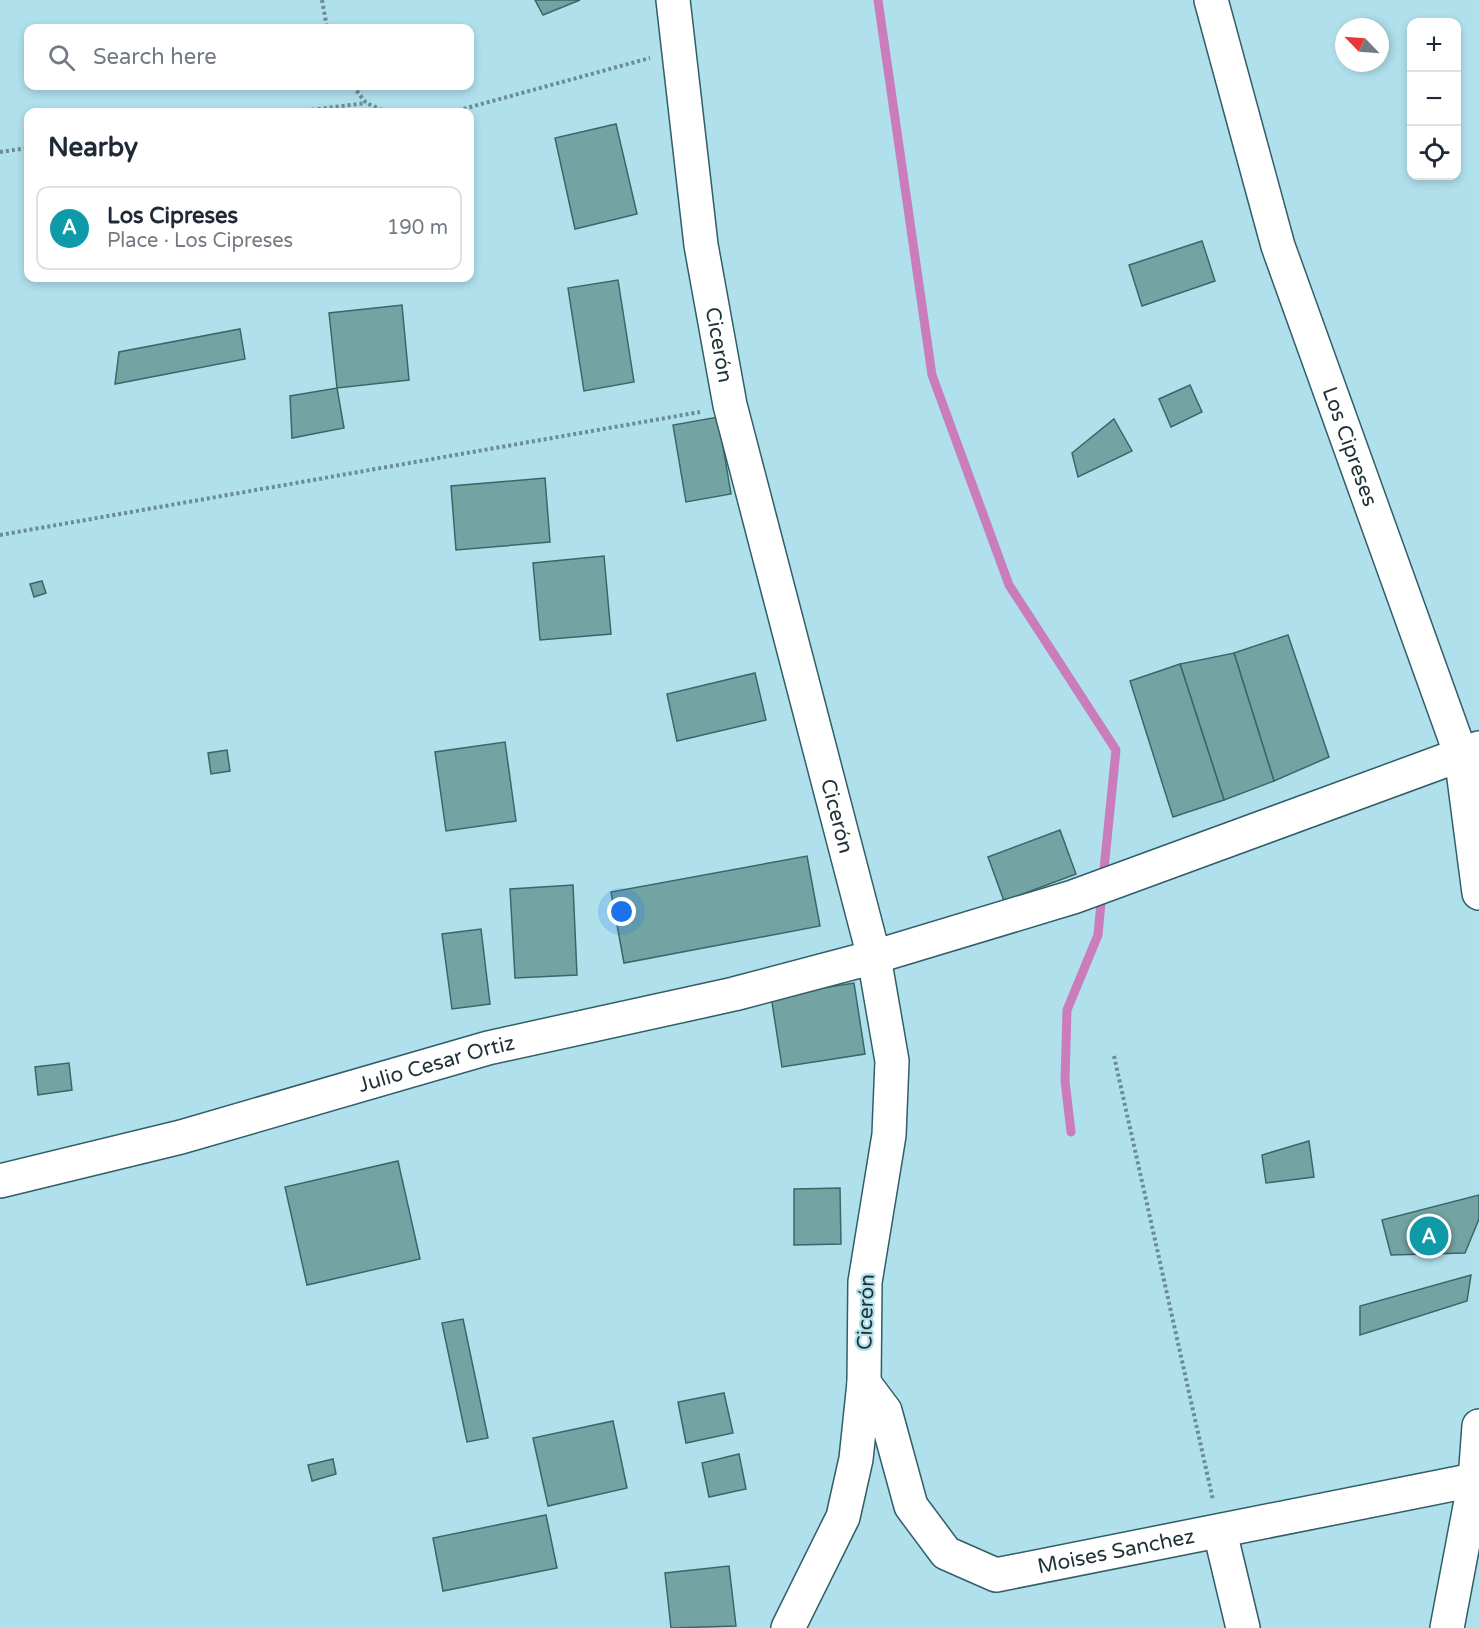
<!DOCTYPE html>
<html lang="en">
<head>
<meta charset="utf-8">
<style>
  body { margin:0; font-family:"Varela Round",sans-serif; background:#f2f2f3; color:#1f2937 }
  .controls { position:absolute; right:18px; top:18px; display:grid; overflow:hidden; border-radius:12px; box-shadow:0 3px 9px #0003 }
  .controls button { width:54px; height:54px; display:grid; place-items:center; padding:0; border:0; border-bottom:2px solid #e0e1e3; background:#fff; color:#1f2937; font:30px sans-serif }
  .compass { position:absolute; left:1335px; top:18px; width:54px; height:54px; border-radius:50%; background:#fff; box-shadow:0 3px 9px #0003; rotate:295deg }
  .you { position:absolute; left:622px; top:912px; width:21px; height:21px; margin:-15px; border:4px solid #fff; border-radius:50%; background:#1a73e8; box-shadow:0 0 0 9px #1a73e833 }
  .badge { display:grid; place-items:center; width:39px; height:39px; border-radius:50%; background:#b45309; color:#fff; font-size:20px; font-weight:700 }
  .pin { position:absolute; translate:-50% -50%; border:3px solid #fff; box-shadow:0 2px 6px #0006 }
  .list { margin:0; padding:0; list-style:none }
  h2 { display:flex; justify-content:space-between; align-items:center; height:78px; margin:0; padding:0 24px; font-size:26px }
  h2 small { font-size:20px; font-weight:400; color:#747a83 }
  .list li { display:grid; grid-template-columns:39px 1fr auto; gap:18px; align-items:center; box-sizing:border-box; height:84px; margin:0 12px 12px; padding:0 12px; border:2px solid #e0e1e3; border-radius:12px }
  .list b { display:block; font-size:22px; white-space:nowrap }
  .list p { margin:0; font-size:20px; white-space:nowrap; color:#747a83 }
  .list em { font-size:20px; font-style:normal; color:#747a83 }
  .icon { flex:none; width:33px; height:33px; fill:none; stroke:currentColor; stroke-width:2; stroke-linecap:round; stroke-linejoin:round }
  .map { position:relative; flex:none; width:1479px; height:1628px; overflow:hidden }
  .search { position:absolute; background:#fff; box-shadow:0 3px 9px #0003; left:24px; top:24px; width:450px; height:66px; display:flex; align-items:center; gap:15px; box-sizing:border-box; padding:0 21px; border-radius:12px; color:#747a83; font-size:22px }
  .panel { position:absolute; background:#fff; box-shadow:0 3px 9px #0003; left:24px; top:108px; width:450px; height:174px; border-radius:12px }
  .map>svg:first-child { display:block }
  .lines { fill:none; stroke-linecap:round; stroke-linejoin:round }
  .stream { stroke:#ca7dba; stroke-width:9 }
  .building { fill:#73a3a2; stroke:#396868; stroke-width:1.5 }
  .minor-casing { stroke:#315e68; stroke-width:36 }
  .path { stroke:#6a8c94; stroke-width:4; stroke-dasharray:3 3; stroke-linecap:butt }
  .minor { stroke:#fff; stroke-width:33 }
  .labels { text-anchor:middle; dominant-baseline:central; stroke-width:4.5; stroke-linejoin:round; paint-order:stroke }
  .street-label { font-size:21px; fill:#1e3135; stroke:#b0e0ec }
</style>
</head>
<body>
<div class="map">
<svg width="1479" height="1628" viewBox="0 0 1479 1628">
  <rect width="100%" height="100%" fill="#b0e0ec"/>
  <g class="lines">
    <g class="stream">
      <polyline points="878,0 932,375 1009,585 1116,750 1103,879"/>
      <polyline points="1071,1132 1065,1081 1067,1010 1098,935 1102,892"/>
    </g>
  </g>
  <g class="building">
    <polygon points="535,0 580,0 543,15"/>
    <polygon points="616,124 637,214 575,229 555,138"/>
    <polygon points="1202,241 1215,281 1142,306 1129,265"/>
    <polygon points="618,280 634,382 584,391 568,288"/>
    <polygon points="402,305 409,380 337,388 329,313"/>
    <polygon points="240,329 245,359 115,384 119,352"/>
    <polygon points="1190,385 1202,412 1171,427 1159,399"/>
    <polygon points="337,388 344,428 292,438 290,396"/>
    <polygon points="718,417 731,494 686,502 673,425"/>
    <polygon points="1114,419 1132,451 1078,477 1072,453"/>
    <polygon points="545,478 550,542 456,550 451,486"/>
    <polygon points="604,556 611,634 540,640 533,563"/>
    <polygon points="42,581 46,593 34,597 30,584"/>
    <polygon points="1288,635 1329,757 1274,781 1234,653"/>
    <polygon points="1234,653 1274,781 1224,800 1180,664"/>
    <polygon points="1180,664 1224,800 1173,817 1130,681"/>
    <polygon points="755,673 766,720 677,741 667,694"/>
    <polygon points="505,742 516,821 446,831 435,752"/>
    <polygon points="227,750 230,771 211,774 208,753"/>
    <polygon points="1060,830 1076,874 1004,901 988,857"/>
    <polygon points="807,856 820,926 624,963 611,892"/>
    <polygon points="573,885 577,975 515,978 510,889"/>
    <polygon points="481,929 490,1004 452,1009 442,934"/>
    <polygon points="854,983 865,1054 782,1067 771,996"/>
    <polygon points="69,1063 72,1090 38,1095 35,1067"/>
    <polygon points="1309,1141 1314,1177 1266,1183 1262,1155"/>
    <polygon points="398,1161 420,1259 307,1285 285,1187"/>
    <polygon points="840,1188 841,1244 794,1245 794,1189"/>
    <polygon points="1479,1195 1479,1219 1465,1253 1391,1255 1382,1220"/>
    <polygon points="1471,1275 1467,1301 1360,1335 1360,1306"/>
    <polygon points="463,1319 488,1438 467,1442 442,1323"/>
    <polygon points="724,1393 733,1433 686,1443 678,1402"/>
    <polygon points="613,1421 627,1488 548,1506 533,1438"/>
    <polygon points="739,1454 746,1489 709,1497 702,1463"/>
    <polygon points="333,1459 336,1474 312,1481 308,1465"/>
    <polygon points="546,1515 557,1568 443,1591 433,1538"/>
    <polygon points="729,1566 736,1626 671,1628 665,1573"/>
  </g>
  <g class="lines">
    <defs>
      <g id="minor">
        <path id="s1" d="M 673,0 L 701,245 L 730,405 L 874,957 L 892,1061 L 889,1135 L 865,1282 L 864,1383 L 856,1459 L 843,1517 L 788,1628"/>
        <path id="s2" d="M 1211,0 L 1278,246 L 1461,755 L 1479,893"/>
        <path id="s3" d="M 0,1181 L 181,1137 L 488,1048 L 734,994 L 874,957 L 1073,897 L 1479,748"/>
        <path id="s4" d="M 864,1383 L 885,1411 L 911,1506 L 946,1553 L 996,1575 L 1479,1479"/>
        <polyline points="1220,1532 1243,1628"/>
        <polyline points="1447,1628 1475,1480 1479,1426"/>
      </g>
    </defs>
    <use href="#minor" class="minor-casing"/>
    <g class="path">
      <polyline points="322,0 327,28"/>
      <polyline points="353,86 366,103 387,112"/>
      <polyline points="294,112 366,103"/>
      <polyline points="452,112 650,58"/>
      <polyline points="0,152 28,148"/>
      <polyline points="0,535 700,412"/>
      <polyline points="1114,1056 1213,1500"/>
    </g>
    <use href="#minor" class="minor"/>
  </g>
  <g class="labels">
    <g class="street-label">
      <text stroke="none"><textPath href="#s1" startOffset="348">Cicerón</textPath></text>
      <text stroke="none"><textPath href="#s2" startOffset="468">Los Cipreses</textPath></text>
      <text stroke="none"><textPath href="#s1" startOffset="834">Cicerón</textPath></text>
      <text stroke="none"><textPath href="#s3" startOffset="452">Julio Cesar Ortiz</textPath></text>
      <text transform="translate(866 1312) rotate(-88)">Cicerón</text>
      <text stroke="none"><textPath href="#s4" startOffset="369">Moises Sanchez</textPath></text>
    </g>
  </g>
</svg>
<div class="controls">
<button>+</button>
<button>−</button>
<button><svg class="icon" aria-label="locate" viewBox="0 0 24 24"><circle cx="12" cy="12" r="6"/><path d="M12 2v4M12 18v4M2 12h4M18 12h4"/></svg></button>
</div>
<svg class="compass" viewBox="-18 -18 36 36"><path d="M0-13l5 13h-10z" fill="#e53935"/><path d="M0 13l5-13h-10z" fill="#747a83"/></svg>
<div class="you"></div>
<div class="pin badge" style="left:1429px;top:1236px;background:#0f9aa8">A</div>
<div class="search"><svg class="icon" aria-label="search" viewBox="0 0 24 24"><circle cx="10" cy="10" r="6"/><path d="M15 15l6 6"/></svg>Search here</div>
<section class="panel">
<h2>Nearby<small></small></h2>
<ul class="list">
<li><span class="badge" style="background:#0f9aa8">A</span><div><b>Los Cipreses</b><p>Place · Los Cipreses</p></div><em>190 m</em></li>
</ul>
</section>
</div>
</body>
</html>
